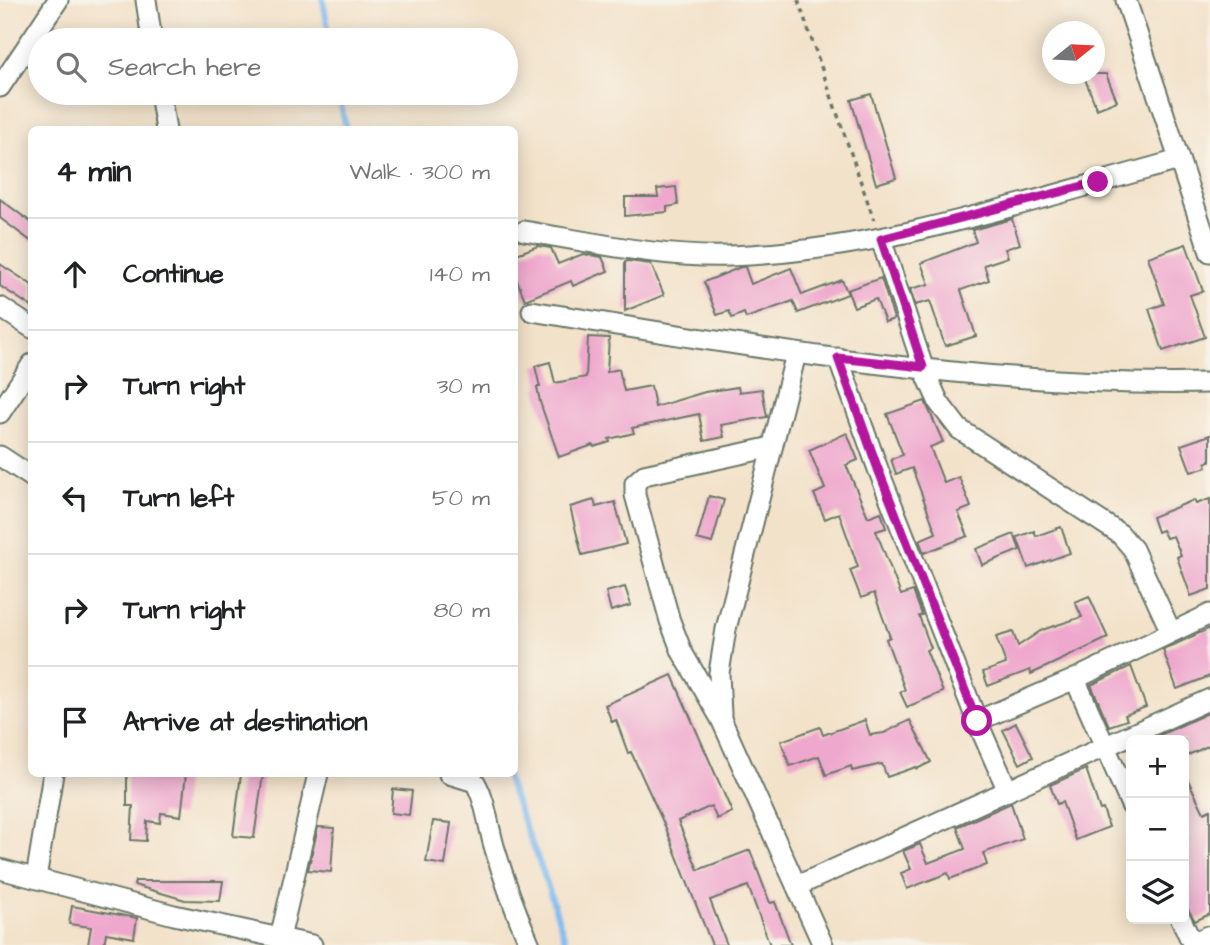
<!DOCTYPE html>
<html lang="en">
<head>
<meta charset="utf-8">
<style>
  body { margin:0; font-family:"Architects Daughter",sans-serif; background:#f2f2f2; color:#202124 }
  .controls { position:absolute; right:21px; bottom:21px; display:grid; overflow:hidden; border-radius:10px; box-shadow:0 4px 18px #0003 }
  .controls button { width:63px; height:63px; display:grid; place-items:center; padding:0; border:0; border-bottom:2px solid #e0e0e0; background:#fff; color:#202124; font:35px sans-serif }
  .compass { position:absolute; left:1042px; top:21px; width:63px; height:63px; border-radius:50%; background:#fff; box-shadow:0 4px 18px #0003; rotate:72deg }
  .stop { position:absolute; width:21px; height:21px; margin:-16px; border:5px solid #b5179e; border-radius:50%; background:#fff }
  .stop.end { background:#b5179e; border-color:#fff; box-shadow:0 2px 7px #0008 }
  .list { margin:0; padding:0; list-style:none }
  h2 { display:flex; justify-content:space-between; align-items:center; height:91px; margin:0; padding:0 28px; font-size:30px }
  h2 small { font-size:23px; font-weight:400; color:#757577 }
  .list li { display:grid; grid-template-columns:46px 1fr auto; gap:21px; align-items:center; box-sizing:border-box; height:112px; padding:0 28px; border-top:2px solid #e0e0e0 }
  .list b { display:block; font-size:26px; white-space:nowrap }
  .list em { font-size:23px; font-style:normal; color:#757577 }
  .icon { flex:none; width:38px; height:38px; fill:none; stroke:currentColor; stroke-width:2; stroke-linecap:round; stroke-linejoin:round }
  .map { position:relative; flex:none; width:1210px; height:945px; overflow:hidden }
  .search { position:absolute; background:#fff; box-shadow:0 4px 18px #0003; left:28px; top:28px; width:490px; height:77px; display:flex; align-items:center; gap:18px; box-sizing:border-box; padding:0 24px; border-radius:38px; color:#757577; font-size:26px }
  .panel { position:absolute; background:#fff; box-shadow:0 4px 18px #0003; left:28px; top:126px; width:490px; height:651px; border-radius:10px }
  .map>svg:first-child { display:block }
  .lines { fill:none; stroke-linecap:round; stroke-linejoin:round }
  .stream { stroke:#7fbbf1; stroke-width:6 }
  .building { fill:#efa8cd }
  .minor-casing { stroke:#697768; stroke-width:23 }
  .primary-casing { stroke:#697768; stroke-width:35 }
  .path { stroke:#697768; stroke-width:3.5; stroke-dasharray:5 5; stroke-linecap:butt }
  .minor { stroke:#fff; stroke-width:19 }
  .primary { stroke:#fff; stroke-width:32 }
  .route { stroke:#b5179e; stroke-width:9 }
</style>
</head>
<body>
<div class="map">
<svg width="1210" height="945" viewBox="0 0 1210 945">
  <rect width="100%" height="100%" fill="#f7f3e8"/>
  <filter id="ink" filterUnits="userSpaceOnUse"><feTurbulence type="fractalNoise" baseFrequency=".0143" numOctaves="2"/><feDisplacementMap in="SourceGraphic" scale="14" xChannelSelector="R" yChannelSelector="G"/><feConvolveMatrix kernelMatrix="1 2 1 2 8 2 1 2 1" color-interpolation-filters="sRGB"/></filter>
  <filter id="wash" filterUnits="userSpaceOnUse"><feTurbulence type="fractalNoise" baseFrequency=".00686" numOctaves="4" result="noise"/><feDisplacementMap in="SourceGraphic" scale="28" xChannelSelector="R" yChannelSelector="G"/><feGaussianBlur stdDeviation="1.57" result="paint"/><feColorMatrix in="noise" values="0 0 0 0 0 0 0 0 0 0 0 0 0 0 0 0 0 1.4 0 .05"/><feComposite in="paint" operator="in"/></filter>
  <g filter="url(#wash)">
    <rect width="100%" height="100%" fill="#f3e2ca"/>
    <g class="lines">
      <g class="stream">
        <polyline points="323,0 330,40"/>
        <polyline points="339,93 346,130"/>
        <polyline points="505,774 543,872 567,945"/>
      </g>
    </g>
    <g id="blocks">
      <g class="building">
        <polygon points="1083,74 1106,74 1117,101 1097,109"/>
        <polygon points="871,94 896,178 876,184 851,100"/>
        <polygon points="676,187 678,205 667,207 667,212 625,216 625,197 658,197 657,189"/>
        <polygon points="0,199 32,223 32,242 0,218"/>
        <polygon points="1012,219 1020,244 1005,249 1008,257 984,265 989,280 961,290 976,336 945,346 930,301 915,305 910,289 929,284 921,263 976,242 972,230"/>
        <polygon points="1186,244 1203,291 1190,295 1205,337 1163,351 1149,309 1164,304 1148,257"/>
        <polygon points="538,246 551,248 558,264 583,254 602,257 608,271 573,286 571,281 525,300 514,273 514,255"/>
        <polygon points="628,261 651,264 664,295 625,311 625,262"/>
        <polygon points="0,264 32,285 32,307 0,286"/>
        <polygon points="741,267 745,267 751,284 791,268 802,295 842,280 848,294 798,313 793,301 746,318 744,313 732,318 729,311 717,315 704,282"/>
        <polygon points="881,278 894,319 885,322 876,299 854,307 847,290"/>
        <polygon points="588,337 609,338 607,372 619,369 624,391 651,386 655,407 705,392 738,387 739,392 762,389 767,417 721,425 724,437 704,441 699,414 632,428 634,433 609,439 610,442 594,447 593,445 559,457 540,402 537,387 540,387 535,366 550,362 555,383 586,377"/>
        <polygon points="925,401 943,442 930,447 944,483 959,477 971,507 958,512 968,536 924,553 919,540 936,533 912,468 896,474 891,459 903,455 887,414"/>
        <polygon points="847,433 858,460 846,465 868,517 881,512 886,528 876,531 901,595 913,591 922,615 919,616 931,648 926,650 943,692 907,707 900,692 905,690 886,639 890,637 874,593 861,598 850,570 858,567 839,513 825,519 814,494 825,489 809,450"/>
        <polygon points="1210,435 1210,461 1206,463 1207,467 1191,472 1181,445"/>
        <polygon points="709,496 724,500 712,543 697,539"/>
        <polygon points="1210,499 1210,589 1191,596 1177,557 1181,555 1173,536 1166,538 1162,530 1157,532 1152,517 1194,500 1196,504"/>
        <polygon points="594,500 596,507 615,502 626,544 582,555 570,507"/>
        <polygon points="1061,527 1070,553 1028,568 1017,537 1034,531 1036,536"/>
        <polygon points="1014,534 1020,550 982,565 976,549"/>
        <polygon points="625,587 631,605 611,611 606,592"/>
        <polygon points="1089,596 1108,638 1031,674 1030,670 988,686 983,672 1006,664 996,637 1013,632 1018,646 1042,630 1082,617 1075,602"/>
        <polygon points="1210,628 1210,676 1177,689 1163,650"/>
        <polygon points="1131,666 1146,707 1125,715 1127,720 1109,726 1091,685"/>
        <polygon points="672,675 732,812 717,819 711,806 678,821 698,870 750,850 770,903 775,902 791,945 770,945 748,886 710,900 727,945 712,945 665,826 631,752 628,753 616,720 612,722 605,705"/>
        <polygon points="1210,712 1210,745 1184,757 1184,740 1149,740"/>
        <polygon points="865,720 870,735 884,733 910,720 931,762 917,769 916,767 887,777 882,764 852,771 851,766 826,775 819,756 790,766 781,741 820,727 823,735"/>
        <polygon points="1016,723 1033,757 1020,764 1003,730"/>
        <polygon points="1086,769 1100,810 1103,809 1109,827 1076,840 1062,802 1057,804 1050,785"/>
        <polygon points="1184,772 1204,813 1210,810 1210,914 1195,921 1184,903"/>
        <polygon points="127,774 186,774 181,816 161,813 160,823 147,821 146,841 131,840 133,806 127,806"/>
        <polygon points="241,774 263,774 254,838 233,836"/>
        <polygon points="393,789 412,791 409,815 391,813"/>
        <polygon points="1011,803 1023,839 983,853 987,865 950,879 948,873 907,889 901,873 911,869 903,851 920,844 928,863 965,849 957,827"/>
        <polygon points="433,821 451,823 445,865 426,862"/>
        <polygon points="318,827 334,828 331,872 308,870"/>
        <polygon points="135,881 223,881 220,901 185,900 134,885"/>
        <polygon points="72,906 137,918 134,938 106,933 104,945 88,945 91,927 69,924"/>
      </g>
    </g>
  </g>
  <g filter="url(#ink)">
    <use href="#blocks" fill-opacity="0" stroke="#697768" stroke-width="2"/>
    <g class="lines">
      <defs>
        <g id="minor">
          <polyline points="146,0 152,40"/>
          <polyline points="1126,0 1210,252"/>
          <polyline points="0,87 58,0"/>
          <polyline points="160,93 166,130"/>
          <path d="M 524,231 C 591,242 660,258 729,256 C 883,251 1031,200 1179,160"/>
          <polyline points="881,239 923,367 939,403 959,429 1120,534 1133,549 1171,632"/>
          <polyline points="0,307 32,328"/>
          <path d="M 532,311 C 755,348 983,388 1210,383"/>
          <polyline points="838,358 878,469 977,721"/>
          <polyline points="0,413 32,364"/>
          <polyline points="772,447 644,475 635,483 635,495 670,621 682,652 721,719 823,945"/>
          <polyline points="0,456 32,477"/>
          <polyline points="1075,679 1131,805"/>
          <polyline points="721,715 719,673 726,629 796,354"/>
          <path d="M 449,774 L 475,782 C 486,801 488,825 494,846 C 504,880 516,913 530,945"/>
          <polyline points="1008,791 977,721 1075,679 1210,614"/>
          <polyline points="0,869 174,915 312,945"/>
          <polyline points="36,878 53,774"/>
          <polyline points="797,886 1210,699"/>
          <polyline points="1181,919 1193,945"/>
          <polyline points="280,938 318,774"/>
        </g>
        <polyline id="primary" points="1203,945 1210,942"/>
      </defs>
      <use href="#minor" class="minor-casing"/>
      <use href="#primary" class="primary-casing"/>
      <polyline class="path" points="798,0 874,220"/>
      <use href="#minor" class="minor"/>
      <use href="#primary" class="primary"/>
    </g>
  </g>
  <g class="lines" filter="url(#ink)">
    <polyline class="route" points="977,721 878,469 838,358 923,367 881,239 1098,182"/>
  </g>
</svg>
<div class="controls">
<button>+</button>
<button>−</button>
<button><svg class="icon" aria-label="layers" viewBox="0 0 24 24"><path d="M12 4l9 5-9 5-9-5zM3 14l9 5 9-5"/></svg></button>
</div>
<svg class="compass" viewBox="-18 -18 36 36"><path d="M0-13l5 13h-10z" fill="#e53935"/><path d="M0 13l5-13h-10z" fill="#757577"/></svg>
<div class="stop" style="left:977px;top:721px"></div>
<div class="stop end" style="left:1098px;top:182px"></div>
<div class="search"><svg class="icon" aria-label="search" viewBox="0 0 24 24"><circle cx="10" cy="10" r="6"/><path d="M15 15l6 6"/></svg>Search here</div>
<section class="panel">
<h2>4 min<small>Walk · 300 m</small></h2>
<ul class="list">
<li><svg class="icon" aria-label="ahead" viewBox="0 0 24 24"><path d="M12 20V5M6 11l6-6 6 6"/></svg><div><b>Continue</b></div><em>140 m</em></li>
<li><svg class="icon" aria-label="right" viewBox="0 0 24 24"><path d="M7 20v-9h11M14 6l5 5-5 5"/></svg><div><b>Turn right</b></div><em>30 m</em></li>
<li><svg class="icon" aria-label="left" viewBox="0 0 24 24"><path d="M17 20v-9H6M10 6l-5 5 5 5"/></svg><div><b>Turn left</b></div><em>50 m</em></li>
<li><svg class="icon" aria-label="right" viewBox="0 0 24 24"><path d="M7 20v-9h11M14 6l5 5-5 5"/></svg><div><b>Turn right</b></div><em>80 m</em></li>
<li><svg class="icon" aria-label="arrive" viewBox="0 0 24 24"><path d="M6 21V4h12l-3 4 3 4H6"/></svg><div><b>Arrive at destination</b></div></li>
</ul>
</section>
</div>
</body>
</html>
